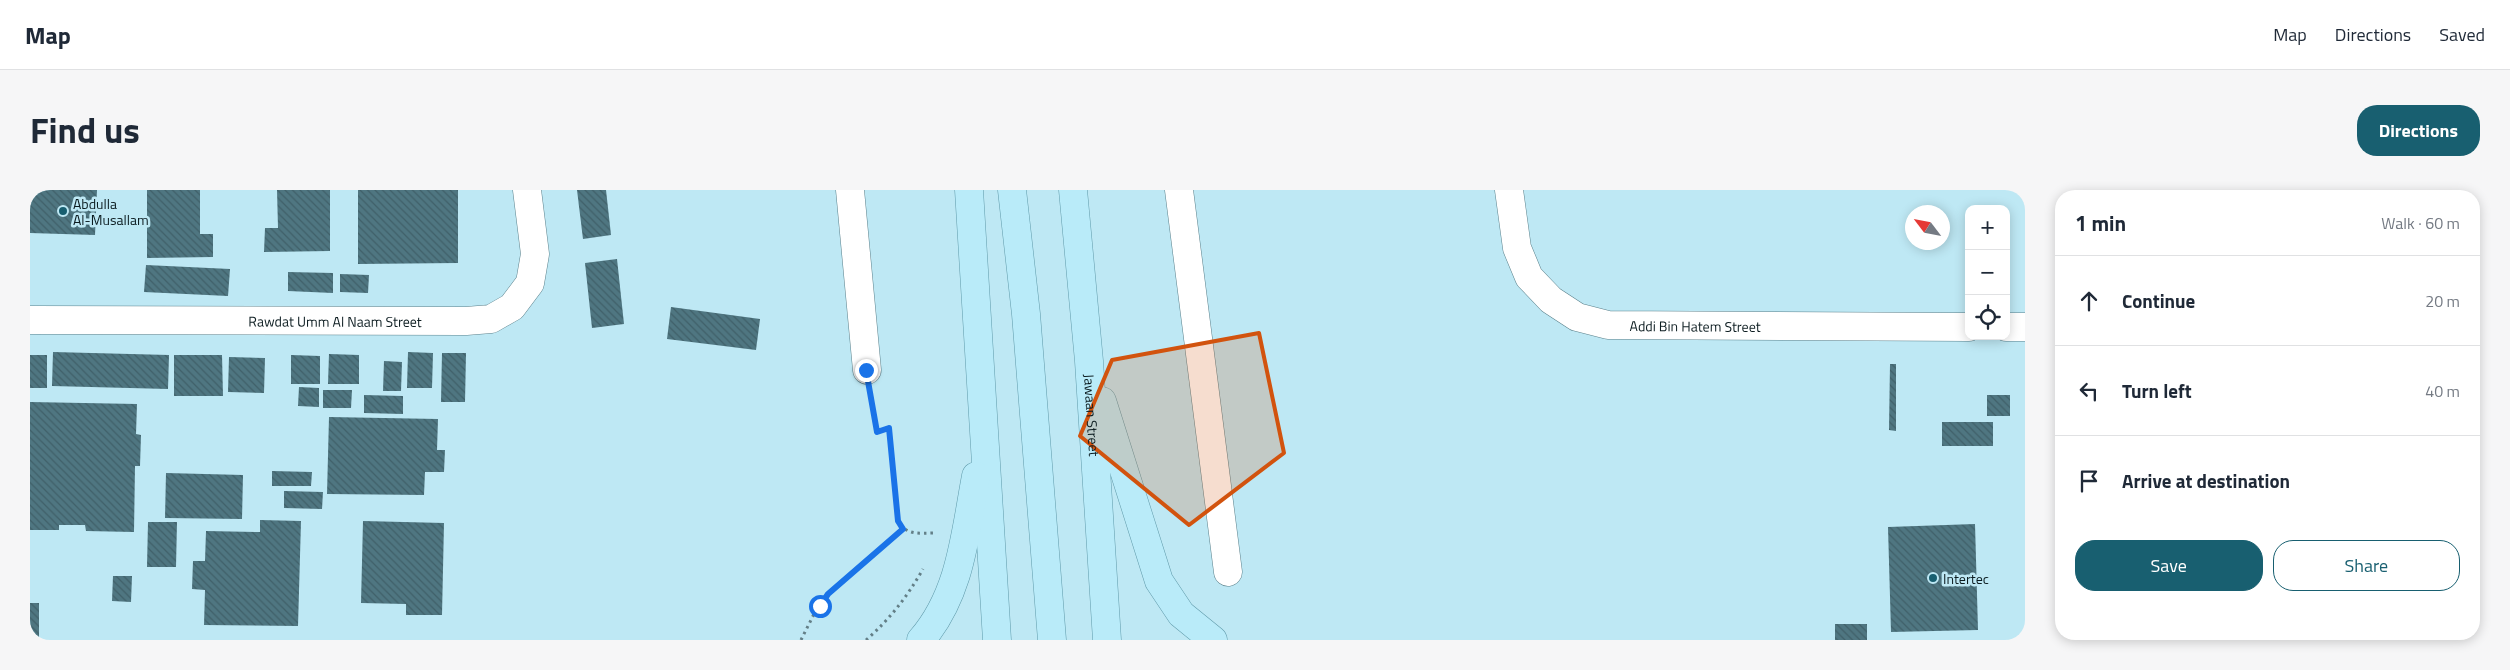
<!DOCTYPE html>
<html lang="en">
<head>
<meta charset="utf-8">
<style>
  body { margin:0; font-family:"Titillium Web",sans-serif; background:#f6f6f7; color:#1f2937 }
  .controls { position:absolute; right:15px; top:15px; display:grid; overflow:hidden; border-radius:10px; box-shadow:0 2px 12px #0003 }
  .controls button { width:45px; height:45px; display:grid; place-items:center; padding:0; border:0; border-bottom:1px solid #e0e1e3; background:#fff; color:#1f2937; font:25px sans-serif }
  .compass { position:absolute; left:1875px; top:15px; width:45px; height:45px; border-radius:50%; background:#fff; box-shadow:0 2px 12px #0003; rotate:302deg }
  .stop { position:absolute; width:15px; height:15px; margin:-11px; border:4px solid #1a73e8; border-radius:50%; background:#fff }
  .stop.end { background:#1a73e8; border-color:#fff; box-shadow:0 1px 5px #0008 }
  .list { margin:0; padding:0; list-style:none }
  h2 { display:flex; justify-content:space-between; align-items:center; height:65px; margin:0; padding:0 20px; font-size:21px }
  h2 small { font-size:16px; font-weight:400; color:#747a83 }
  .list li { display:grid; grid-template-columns:32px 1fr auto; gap:15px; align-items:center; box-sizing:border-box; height:90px; padding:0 20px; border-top:1px solid #e0e1e3 }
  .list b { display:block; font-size:19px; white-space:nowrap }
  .list em { font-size:16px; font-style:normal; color:#747a83 }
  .actions { display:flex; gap:10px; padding:15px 20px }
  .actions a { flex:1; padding:11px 0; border:1px solid #185f70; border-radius:20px; text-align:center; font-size:18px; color:#185f70 }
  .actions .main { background:#185f70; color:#fff }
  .icon { flex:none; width:28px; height:28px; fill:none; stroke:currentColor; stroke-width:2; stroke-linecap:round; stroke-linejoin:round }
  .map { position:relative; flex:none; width:1995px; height:450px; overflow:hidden; border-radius:20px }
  header { display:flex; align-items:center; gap:30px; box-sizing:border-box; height:70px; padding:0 25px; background:#fff; border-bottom:1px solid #e0e1e3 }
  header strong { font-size:24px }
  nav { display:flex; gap:28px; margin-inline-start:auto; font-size:18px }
  .intro { display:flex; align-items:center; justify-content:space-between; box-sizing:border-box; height:120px; padding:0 30px }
  h1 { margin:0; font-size:35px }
  .button { padding:12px 22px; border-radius:20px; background:#185f70; color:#fff; font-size:18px; font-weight:700 }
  main { display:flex; gap:30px; padding:0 30px }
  aside { flex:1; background:#fff; border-radius:20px; box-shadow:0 2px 12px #0003 }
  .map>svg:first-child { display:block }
  .building { fill:url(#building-back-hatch) }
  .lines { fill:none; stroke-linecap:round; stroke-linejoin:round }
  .street-casing { stroke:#5a808b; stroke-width:29 }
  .primary-casing { stroke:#5f9aaa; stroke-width:29 }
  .path { stroke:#637f87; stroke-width:3; stroke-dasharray:2.5 4; stroke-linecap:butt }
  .street { stroke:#fff; stroke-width:28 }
  .primary { stroke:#b9ebf9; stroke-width:28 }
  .route { stroke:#1a73e8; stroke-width:6 }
  .marked { fill:#d2530e; fill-opacity:0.2; stroke:#d2530e; stroke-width:4; stroke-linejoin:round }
  .poi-dot { fill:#185f70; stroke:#bee8f4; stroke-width:2 }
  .labels { text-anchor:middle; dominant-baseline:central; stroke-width:5; stroke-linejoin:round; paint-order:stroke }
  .poi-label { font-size:14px; fill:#0c1c20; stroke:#bee8f4; text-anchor:start }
  .street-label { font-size:14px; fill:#0c1c20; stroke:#bee8f4 }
</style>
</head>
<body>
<header>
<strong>Map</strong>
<nav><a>Map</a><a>Directions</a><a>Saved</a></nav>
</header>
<div class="intro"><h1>Find us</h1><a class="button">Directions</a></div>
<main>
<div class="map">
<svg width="1995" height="450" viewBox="0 0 1995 450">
  <defs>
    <pattern id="building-back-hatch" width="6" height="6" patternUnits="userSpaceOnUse" patternTransform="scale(1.25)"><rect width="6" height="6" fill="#4f7681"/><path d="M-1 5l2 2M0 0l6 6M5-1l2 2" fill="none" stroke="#406069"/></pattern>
  </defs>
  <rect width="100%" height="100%" fill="#bee8f4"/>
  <g class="building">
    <polygon points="0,0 67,0 65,45 0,43"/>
    <polygon points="117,0 170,0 170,44 183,44 183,67 117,68"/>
    <polygon points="247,0 300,0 300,61 234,62 235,38 248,38"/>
    <polygon points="328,0 428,0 428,73 328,74"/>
    <polygon points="547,0 576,0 581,45 553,49"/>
    <polygon points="587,69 594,134 562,138 555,73"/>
    <polygon points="116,75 200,79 198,106 114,102"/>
    <polygon points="258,82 303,83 303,103 258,101"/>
    <polygon points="310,84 339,85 338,103 310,102"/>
    <polygon points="641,117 730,129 726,160 637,149"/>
    <polygon points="23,162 139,165 138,199 22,196"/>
    <polygon points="378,162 403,163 402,198 377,198"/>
    <polygon points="412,163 436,163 435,212 411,212"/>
    <polygon points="299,164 329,165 329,194 298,194"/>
    <rect x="0" y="165" width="17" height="33"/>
    <polygon points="144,165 192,165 193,206 144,206"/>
    <polygon points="261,165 290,166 290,194 261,194"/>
    <polygon points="199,167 235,168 234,203 198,202"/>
    <polygon points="354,171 372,172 371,201 353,201"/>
    <polygon points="1860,174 1866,174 1866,241 1859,240"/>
    <polygon points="269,197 289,198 289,217 268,216"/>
    <polygon points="293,200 322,200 321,218 293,218"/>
    <polygon points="334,205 373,206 373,224 334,223"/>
    <rect x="1957" y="205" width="23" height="21"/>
    <polygon points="0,212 107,214 106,244 111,245 110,276 105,276 104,342 56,341 55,335 29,335 29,340 0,340"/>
    <polygon points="299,227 408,229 407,260 415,260 414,282 395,282 394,305 297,304"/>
    <rect x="1912" y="232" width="51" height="24"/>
    <polygon points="242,281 282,282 281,296 242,296"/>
    <polygon points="136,283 213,285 212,329 135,328"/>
    <polygon points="254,301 293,302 292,319 254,318"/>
    <polygon points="230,330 271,331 268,436 174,435 175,400 162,399 163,371 175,371 176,341 230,342"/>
    <polygon points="333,331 414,333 412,425 376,425 376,414 331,413"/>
    <polygon points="118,332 147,332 146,377 117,377"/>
    <polygon points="1945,334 1948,440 1861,442 1858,337"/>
    <polygon points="83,386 102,386 101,412 82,411"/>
    <rect x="0" y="413" width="9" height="37"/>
    <rect x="1805" y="434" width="32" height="16"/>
  </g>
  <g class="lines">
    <defs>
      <g id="street">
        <polyline points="820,0 837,180"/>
        <polyline points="1149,0 1198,382"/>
        <path id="s1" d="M 1479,0 L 1487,58 L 1499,87 L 1521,110 L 1547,127 L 1578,135 L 1939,137"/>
        <path id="s2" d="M 0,130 L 436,131 L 461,129 L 482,117 L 500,93 L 505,64 L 497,0"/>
        <polyline points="1976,137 1995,137"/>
      </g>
      <g id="primary">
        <polyline points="939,0 967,450"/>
        <polyline points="982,0 996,124 1022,450"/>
        <path id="s3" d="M 1043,0 L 1059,171 L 1077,450"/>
        <polyline points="1072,211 1129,391 1151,424 1183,450"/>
        <path d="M 891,450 C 931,404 935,344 946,286"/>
      </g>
    </defs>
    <use href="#street" class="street-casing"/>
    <use href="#primary" class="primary-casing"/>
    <g class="path">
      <path d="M 842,210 L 847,242 L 859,238 L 868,331 C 877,346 889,343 905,343"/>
      <polyline points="771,450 784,424 798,404 873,339"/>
      <path d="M 836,450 C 860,429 877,407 893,379"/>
    </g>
    <use href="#street" class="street"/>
    <use href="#primary" class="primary"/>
  </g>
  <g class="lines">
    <polyline class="route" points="790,416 798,404 873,339 868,331 859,238 847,242 836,180"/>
  </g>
  <path class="marked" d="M 1229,143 L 1254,263 L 1159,335 L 1050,246 L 1082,170 Z"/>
  <g class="poi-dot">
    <circle cx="33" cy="21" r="5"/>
    <circle cx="1903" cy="388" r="5"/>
  </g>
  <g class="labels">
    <g class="poi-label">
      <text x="43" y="13">Abdulla<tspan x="43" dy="16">Al-Musallam</tspan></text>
      <text x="1913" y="388">Intertec</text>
    </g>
    <g class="street-label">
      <text stroke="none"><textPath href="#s2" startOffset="305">Rawdat Umm Al Naam Street</textPath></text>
      <text stroke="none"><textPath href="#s1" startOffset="272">Addi Bin Hatem Street</textPath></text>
      <text stroke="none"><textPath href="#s3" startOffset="226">Jawaan Street</textPath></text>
    </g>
  </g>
</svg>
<div class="controls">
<button>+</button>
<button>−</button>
<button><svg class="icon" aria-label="locate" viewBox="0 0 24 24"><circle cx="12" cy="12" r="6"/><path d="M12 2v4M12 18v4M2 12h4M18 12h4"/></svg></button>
</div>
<svg class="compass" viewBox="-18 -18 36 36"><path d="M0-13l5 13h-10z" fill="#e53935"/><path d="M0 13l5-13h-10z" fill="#747a83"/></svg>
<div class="stop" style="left:790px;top:416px"></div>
<div class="stop end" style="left:836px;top:180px"></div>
</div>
<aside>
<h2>1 min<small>Walk · 60 m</small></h2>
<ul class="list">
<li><svg class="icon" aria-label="ahead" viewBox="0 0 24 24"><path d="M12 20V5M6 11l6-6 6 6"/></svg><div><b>Continue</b></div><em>20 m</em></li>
<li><svg class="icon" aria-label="left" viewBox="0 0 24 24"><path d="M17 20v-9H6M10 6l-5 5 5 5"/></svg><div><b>Turn left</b></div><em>40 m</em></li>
<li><svg class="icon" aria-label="arrive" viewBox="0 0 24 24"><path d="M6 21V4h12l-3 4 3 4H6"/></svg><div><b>Arrive at destination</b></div></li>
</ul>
<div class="actions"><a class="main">Save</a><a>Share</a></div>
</aside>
</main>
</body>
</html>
